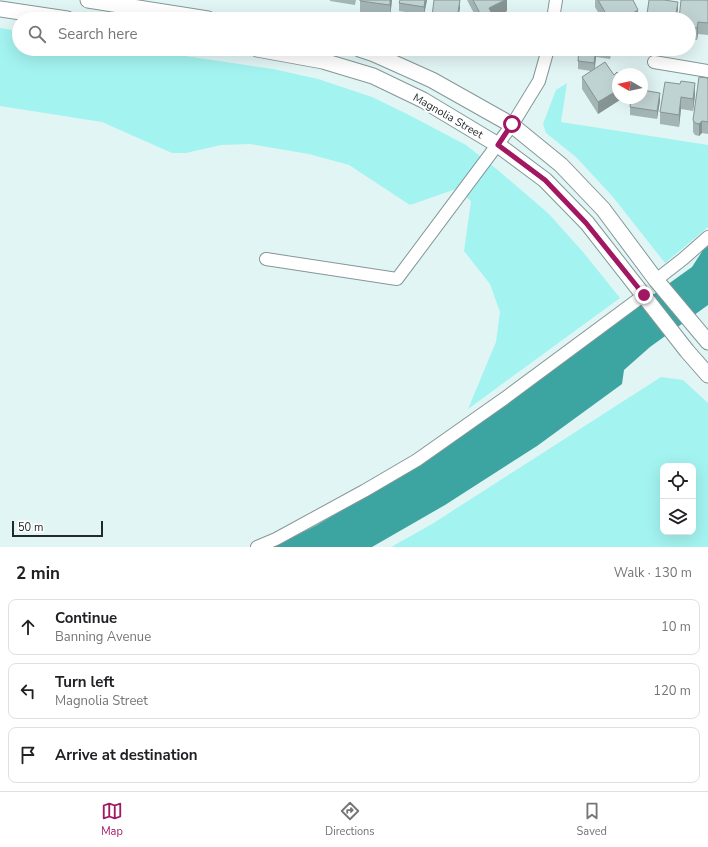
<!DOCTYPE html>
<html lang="en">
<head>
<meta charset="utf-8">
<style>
  body { margin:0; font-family:"Nunito Sans",sans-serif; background:#f2f2f2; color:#202124 }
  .controls { position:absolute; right:12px; bottom:12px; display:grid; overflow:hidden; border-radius:8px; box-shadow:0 4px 16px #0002 }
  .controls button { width:36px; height:36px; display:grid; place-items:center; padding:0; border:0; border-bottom:1px solid #e0e0e0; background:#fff; color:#202124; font:20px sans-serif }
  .compass { position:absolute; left:612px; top:68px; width:36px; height:36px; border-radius:50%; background:#fff; box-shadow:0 4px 16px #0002; rotate:279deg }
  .scale { position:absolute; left:12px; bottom:10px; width:91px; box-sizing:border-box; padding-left:4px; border:2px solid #222a29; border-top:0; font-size:11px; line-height:14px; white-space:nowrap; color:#222a29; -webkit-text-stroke:3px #fff; paint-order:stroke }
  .stop { position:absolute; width:12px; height:12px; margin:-9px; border:3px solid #a11762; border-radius:50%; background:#fff }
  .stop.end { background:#a11762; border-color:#fff; box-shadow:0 1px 4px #0008 }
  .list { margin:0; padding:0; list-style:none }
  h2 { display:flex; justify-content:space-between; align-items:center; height:52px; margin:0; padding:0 16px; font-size:17px }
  h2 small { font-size:13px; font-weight:400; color:#757577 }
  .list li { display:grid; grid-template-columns:26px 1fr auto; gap:12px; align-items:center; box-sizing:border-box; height:56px; margin:0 8px 8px; padding:0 8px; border:1px solid #e0e0e0; border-radius:8px }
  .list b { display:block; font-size:15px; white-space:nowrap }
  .list p { margin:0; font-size:13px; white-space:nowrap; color:#757577 }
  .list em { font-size:13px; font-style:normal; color:#757577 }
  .icon { flex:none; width:22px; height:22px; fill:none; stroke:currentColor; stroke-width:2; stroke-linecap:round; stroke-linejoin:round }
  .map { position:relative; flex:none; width:708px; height:547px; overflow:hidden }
  .search { position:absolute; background:#fff; box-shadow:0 4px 16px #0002; left:12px; right:12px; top:12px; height:44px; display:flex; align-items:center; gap:10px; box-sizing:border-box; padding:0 14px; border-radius:22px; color:#757577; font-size:15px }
  .sheet { height:244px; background:#fff }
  nav { display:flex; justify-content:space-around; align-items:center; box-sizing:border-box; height:56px; border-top:1px solid #e0e0e0; background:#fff; font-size:11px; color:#757577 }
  nav a { display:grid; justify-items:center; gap:2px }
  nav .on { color:#a11762 }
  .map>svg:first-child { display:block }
  .green { fill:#a3f3f0; fill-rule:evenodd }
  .water { fill:#3ca5a2 }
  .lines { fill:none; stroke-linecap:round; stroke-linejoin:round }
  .minor-casing { stroke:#859797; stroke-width:14 }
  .major-casing { stroke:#859797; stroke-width:17 }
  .minor { stroke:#fff; stroke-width:12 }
  .major { stroke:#fff; stroke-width:15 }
  .wall { fill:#a4b5b5 }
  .shaded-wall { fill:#869493 }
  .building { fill:#bfd3d2; stroke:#869493 }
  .route { stroke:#a11762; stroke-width:5 }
  .labels { text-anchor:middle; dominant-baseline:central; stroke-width:4; stroke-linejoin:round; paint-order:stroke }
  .street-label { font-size:11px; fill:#222a29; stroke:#fff }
</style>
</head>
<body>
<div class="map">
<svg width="708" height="547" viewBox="0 0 708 547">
  <rect width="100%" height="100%" fill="#e1f5f4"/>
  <g class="green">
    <polygon points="0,28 19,31 19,49 138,49 273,69 318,79 372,97 407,114 466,145 499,171 549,214 583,252 620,298 468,409 496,342 500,312 490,284 464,251 471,201 456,189 410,205 349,165 309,154 250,144 221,145 186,153 172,153 102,122 0,106"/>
    <polygon points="567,83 561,122 708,145 708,227 665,263 613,197 576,157 546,133 543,124 556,90"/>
    <path d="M 661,377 L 683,380 L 708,403 L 708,547 L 391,547 L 432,524 ZM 663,466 L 693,466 L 693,532 L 663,532 Z"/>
  </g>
  <polygon class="water" points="708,246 708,305 650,347 624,370 622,384 537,446 445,505 372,547 273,547 315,526 391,482 692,267 703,250"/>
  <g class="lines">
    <defs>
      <g id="minor">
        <polyline points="553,19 556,0"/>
        <polyline points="654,62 708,71"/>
        <polyline points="266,259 397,279 512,125 539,81 548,49"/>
        <polyline points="656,280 683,259 708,237"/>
        <polyline points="257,547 276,539 364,491 417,460 505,398 644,295"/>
      </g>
      <g id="major">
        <polyline points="88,0 208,19"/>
        <polyline points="0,9 67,19"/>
        <polyline points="257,49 323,61 373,76 423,100 498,145 545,180 587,223 687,351 708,375"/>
        <polyline points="359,49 374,54 432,80 512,125 561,165 603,209 656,280 708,342"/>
      </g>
    </defs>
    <use href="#minor" class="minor-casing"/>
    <use href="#major" class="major-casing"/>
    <use href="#minor" class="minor"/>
    <use href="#major" class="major"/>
  </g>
  <g class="wall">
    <polygon points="330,0 356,0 355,5 330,1"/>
    <polygon points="360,0 392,0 390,17 360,13"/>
    <polygon points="427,0 424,15 399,11 399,3"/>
    <polygon points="434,0 458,0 460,8 458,19 432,19"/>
    <polygon points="467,0 507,0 507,11 494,18 494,19 477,19"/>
    <polygon points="595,0 633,0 638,19 602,19 595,7"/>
    <polygon points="708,0 708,35 698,34 697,40 689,39 689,19"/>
    <polygon points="678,10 676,19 647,19 647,14"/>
    <polygon points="579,49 611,49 610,59 596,57 595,69 618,98 623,98 598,114 582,89 582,77 591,71 578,69 578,61"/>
    <polygon points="708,78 708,134 702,133 699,136 695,135 693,132 693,120"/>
    <polygon points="680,84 695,95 693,111 681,109 679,127 660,124 660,112"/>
    <polygon points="660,101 657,119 630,115 630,107"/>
  </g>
  <g class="shaded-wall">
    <polygon points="390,0 392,0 390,17"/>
    <polygon points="425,0 427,0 424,15 424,7"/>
    <polygon points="460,0 460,8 458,19 457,19"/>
    <polygon points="505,0 507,0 507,11 491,19 489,8"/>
    <polygon points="678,2 678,10 676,19 675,19"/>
    <polygon points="638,10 638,19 622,19"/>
    <polygon points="618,16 618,19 613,19"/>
    <polygon points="698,22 698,34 697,40 697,28"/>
    <polygon points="596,49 596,57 594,71 594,63"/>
    <polygon points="610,49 611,49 610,59"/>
    <polygon points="695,83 695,95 693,111 693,99"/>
    <polygon points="618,90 618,98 623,98 598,114 598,102"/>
    <polygon points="660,93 660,101 657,119 657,111"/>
    <polygon points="681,97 681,109 679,127 679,115"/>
    <polygon points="702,121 702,133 699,136 699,124"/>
  </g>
  <g class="building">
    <polygon points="360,0 390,0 390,5 360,1"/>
    <polygon points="400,0 425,0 424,7 399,3"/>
    <polygon points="434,0 460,0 457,19 432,16"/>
    <polygon points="473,0 505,0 489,8 494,18 493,19 483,19"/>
    <polygon points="598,0 633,0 638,10 622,19 620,19 618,16 613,19 609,19"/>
    <polygon points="649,0 664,0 678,2 675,19 672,19 647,14"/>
    <polygon points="681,0 708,0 708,23 698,22 697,28 689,27 689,19 679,19"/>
    <polygon points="579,49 610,49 610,51 596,49 594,63 578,61"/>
    <polygon points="605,62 614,75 617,72 619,74 618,74 618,90 598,102 582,77"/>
    <polygon points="699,77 708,78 708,122 702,121 699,124 695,123 693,120"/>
    <polygon points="681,81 695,83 693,99 681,97 679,115 660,112 665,82 680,84"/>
    <polygon points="642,90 660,93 657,111 630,107 631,98 642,98"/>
  </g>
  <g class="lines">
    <polyline class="route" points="512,124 498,145 545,180 586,223 644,295"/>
  </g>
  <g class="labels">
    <g class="street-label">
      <text transform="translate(448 116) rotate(30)">Magnolia Street</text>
    </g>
  </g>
</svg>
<div class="controls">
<button><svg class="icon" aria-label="locate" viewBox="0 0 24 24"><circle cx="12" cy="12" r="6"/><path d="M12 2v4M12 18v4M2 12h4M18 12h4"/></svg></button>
<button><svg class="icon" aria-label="layers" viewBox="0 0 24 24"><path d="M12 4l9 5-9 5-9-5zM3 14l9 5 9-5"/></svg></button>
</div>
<svg class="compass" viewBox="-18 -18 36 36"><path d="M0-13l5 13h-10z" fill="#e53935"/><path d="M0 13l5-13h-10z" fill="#757577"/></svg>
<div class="scale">50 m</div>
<div class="stop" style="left:512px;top:124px"></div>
<div class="stop end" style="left:644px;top:295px"></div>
<div class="search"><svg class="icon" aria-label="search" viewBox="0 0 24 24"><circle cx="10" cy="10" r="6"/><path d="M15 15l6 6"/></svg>Search here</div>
</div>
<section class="sheet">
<h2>2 min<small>Walk · 130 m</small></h2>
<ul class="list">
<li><svg class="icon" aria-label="ahead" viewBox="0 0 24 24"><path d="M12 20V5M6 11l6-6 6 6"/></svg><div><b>Continue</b><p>Banning Avenue</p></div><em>10 m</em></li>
<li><svg class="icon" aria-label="left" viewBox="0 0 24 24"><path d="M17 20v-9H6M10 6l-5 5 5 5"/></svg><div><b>Turn left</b><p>Magnolia Street</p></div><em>120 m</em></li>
<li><svg class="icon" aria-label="arrive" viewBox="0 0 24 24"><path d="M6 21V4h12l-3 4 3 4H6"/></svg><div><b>Arrive at destination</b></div></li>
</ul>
</section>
<nav>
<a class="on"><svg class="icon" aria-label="map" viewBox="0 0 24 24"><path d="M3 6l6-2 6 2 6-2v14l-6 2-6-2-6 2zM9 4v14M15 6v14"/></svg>Map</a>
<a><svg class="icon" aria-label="directions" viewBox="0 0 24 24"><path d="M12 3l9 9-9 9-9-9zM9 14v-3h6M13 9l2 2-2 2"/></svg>Directions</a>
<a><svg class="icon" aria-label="saved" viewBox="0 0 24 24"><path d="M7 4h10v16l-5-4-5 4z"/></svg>Saved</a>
</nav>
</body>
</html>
